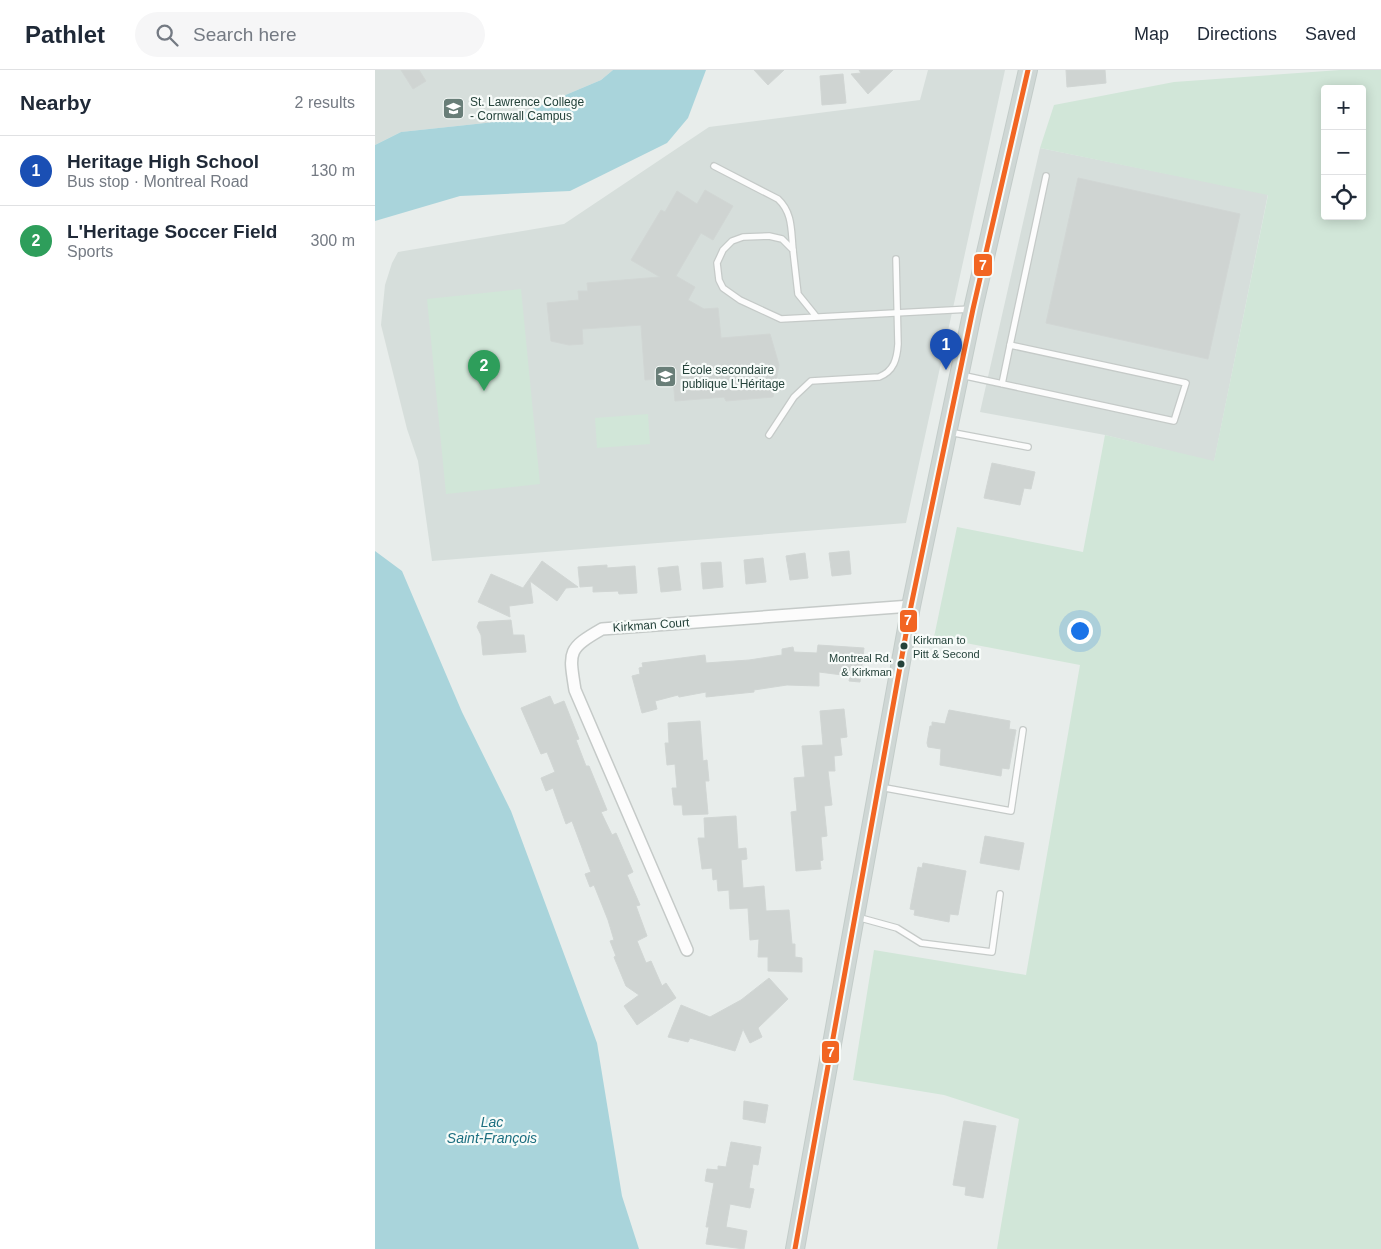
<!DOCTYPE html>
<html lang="en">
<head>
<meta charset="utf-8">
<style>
  body { margin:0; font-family:Helvetica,sans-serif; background:#f6f6f7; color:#1f2937 }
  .controls { position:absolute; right:15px; top:15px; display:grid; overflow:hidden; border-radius:5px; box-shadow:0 2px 12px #0003 }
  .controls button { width:45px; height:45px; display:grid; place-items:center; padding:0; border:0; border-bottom:1px solid #e0e1e3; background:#fff; color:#1f2937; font:25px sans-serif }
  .you { position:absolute; left:704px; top:560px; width:18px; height:18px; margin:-12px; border:4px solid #fff; border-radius:50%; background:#1a73e8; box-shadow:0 0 0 8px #1a73e833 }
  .badge { display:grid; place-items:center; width:32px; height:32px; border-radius:50%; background:#697e78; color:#fff; font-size:16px; font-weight:700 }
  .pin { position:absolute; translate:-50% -41px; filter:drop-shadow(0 1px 2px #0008) }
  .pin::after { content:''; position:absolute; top:26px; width:18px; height:15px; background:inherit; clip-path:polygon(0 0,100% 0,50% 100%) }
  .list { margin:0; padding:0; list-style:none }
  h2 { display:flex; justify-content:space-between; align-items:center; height:65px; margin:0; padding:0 20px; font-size:21px }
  h2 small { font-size:16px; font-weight:400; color:#747a83 }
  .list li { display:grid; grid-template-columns:32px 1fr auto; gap:15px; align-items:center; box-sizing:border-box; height:70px; padding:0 20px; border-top:1px solid #e0e1e3 }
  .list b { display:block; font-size:19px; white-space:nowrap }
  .list p { margin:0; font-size:16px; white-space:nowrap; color:#747a83 }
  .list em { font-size:16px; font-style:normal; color:#747a83 }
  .icon { flex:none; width:28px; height:28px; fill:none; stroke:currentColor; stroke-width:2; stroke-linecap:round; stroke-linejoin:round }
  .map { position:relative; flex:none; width:1006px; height:1179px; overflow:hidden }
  header { display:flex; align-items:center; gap:30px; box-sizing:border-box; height:70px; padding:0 25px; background:#fff; border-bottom:1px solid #e0e1e3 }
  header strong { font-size:24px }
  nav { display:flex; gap:28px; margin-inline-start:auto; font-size:18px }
  .search { width:350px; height:45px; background:#f6f6f7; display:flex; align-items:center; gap:12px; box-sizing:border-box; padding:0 18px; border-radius:28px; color:#747a83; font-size:19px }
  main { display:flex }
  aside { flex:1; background:#fff }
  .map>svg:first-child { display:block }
  .built { fill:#d6dedb }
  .green { fill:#d1e6d8; fill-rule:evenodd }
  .water { fill:#a9d4db }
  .building { fill:#cfd4d2; stroke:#d1d6d4 }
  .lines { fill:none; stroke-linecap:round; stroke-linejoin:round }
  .service-casing { stroke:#c5cac8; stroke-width:8 }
  .minor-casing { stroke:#c5cac8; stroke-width:14 }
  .primary-casing { stroke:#c3ccc9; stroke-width:20 }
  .service { stroke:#fcfcfc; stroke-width:5.5 }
  .minor { stroke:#fcfcfc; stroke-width:11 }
  .primary { stroke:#cfd7d5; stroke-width:18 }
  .bus-1-casing { stroke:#f7fbf9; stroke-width:9 }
  .bus-1 { stroke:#f26522; stroke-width:5 }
  .bus-dot { fill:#24423a; stroke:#f7fbf9; stroke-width:2 }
  .labels { text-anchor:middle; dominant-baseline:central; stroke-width:4.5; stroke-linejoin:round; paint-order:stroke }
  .bus-label { font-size:11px; fill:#24423a; stroke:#f7fbf9; text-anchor:start }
  .poi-label { font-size:12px; fill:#24423a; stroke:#f7fbf9; text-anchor:start }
  .street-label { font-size:12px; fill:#24423a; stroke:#f7fbf9 }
  .water-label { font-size:14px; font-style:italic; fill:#1c6f80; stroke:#f7fbf9 }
  .line-badge { stroke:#f7fbf9; stroke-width:2 }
  .badge-label { font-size:14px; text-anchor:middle; font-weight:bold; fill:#fff }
</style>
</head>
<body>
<header>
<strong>Pathlet</strong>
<div class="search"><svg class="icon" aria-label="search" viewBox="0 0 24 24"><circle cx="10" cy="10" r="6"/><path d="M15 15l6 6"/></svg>Search here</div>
<nav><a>Map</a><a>Directions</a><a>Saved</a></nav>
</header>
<main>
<aside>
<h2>Nearby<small>2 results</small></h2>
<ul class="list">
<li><span class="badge" style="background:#1a4fb4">1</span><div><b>Heritage High School</b><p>Bus stop · Montreal Road</p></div><em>130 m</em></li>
<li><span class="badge" style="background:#2e9e5b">2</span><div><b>L'Heritage Soccer Field</b><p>Sports</p></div><em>300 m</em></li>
</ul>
</aside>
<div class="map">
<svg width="1006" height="1179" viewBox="0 0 1006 1179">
  <rect width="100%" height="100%" fill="#e8edeb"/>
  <g class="built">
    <polygon points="0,0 238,0 226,10 129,51 26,62 0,75"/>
    <polygon points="553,0 630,0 531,453 57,491 43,391 32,359 6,255 10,215 17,193 23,182 189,154 334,57 545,30"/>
    <polygon points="665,78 893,124 839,392 730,365 605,342"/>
  </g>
  <g class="green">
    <path d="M 965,0 L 1006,0 L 1006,1179 L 622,1179 L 644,1049 L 569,1025 L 478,1010 L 499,880 L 651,905 L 705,595 L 559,567 L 582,457 L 708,482 L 730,365 L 839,391 L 893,125 L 665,78 L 679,35 L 799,12 ZM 950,19 L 987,19 L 987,146 L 950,146 Z"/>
    <polygon points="146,219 165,414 71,424 52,229"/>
    <polygon points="273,344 275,374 222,378 220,348"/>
  </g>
  <g class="water">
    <polygon points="238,0 331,0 313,48 292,73 195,121 85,126 0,151 0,75 26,62 129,51 226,10"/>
    <polygon points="0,481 27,501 87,642 136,741 222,973 247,1126 264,1179 0,1179"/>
  </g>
  <g class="building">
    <polygon points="26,0 44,0 51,11 38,19"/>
    <polygon points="379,0 409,0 393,15"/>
    <polygon points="484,0 518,0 493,24 476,4 486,3"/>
    <polygon points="691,0 730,0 731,13 692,17"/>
    <polygon points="468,4 471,33 447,35 445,6"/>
    <polygon points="703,108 865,144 833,289 671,253"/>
    <polygon points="330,120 358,136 338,170 326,163 301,206 320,217 313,230 329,239 343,238 346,268 395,264 404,295 398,327 351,331 349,327 300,331 298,308 270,310 266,255 207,259 208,274 194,275 176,271 172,233 204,230 203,221 213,221 212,213 285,207 256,190 286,140 290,142 302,121 322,134"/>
    <polygon points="617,393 660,402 656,419 649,418 645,435 609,428"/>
    <polygon points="474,481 476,504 457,506 454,483"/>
    <polygon points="430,483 433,508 415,510 411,486"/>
    <polygon points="388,488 391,512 371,514 369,490"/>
    <polygon points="167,491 203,517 191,518 182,531 155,511 158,533 134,536 135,547 103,532 116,504 148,518"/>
    <polygon points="346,492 348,517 328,519 326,493"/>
    <polygon points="232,495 232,498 260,496 262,523 244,524 243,521 218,522 218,516 205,517 203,497"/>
    <polygon points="303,496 306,520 286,522 283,498"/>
    <polygon points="136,550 138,565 149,565 151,582 108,585 106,565 102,557 104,552"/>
    <polygon points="443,575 489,578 485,612 474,611 475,606 444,602 444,616 412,615 379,620 379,622 331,627 331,622 304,627 303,625 280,631 282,639 267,643 257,606 265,604 264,598 268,597 267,593 330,585 331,593 374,590 407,585 407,579 418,577 419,582 442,583"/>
    <polygon points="175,626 179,635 189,631 204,669 201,670 211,696 214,696 232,740 226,742 237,765 241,763 258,802 252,805 265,835 261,836 272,866 262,871 271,893 276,891 287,916 291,913 301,928 262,955 249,936 264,925 251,916 239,887 241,886 235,871 239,870 233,850 219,815 215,817 210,804 216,802 197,751 191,754 178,718 171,721 166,708 180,702 172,682 166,684 146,638"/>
    <polygon points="469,639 472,667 465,668 467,685 459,686 460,701 453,701 457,735 449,736 452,766 446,767 448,790 445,791 446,799 421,801 416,742 422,741 419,708 430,707 427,676 448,675 445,641"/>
    <polygon points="574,640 635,651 634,659 641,660 634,699 627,698 626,706 565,695 566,679 553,677 552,673 555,656 557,656 557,652 570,654"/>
    <polygon points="325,651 328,691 332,690 334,711 330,711 333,744 308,745 307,735 299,735 297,718 302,718 300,694 292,695 290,673 294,673 293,653"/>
    <polygon points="361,746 363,779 371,778 372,789 366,790 368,818 389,816 391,841 414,840 417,874 420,874 420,887 427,888 427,902 393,901 393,887 383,887 384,869 375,870 373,838 355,839 354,820 343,821 342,809 338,810 337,798 327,799 323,768 330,768 329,748"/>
    <polygon points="610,766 649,773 644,800 605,793"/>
    <polygon points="548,793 591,801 583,845 575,844 574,852 539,845 540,840 535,839 543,797 547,798"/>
    <polygon points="394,908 413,929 383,958 387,967 375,973 368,959 360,981 315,968 313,972 293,967 306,935 335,947 366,930"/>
    <polygon points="369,1031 393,1035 390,1053 368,1049"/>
    <polygon points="589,1051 621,1056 608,1128 590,1125 591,1117 578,1115"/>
    <polygon points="356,1072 386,1077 383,1095 378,1094 374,1118 379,1119 375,1138 355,1134 351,1157 372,1161 369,1179 331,1174 334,1157 331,1157 339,1113 330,1111 332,1099 343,1100 343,1096 351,1097"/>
  </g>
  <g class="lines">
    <defs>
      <g id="service">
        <path d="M 339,96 L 403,129 C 418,143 416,161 418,180"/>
        <polyline points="440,245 423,224 418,180 407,169 394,166 368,167 357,171 348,180 342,193 344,210 348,218 365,230 406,249 596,239"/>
        <polyline points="635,275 671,106"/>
        <polyline points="586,305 799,351 811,313 635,275 627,314"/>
        <polyline points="574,362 653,377"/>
        <path d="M 394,365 L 419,327 L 436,311 L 504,307 C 519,301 522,289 523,274 L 521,189"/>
        <polyline points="505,717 636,741 648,660"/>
        <polyline points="482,847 522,858 546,873 617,882 625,824"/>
      </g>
      <path id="minor" d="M 312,880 L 200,620 C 194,582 192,579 227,559 L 536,536"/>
      <polyline id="primary" points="420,1179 536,536 598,239 653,0"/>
    </defs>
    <use href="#service" class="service-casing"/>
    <use href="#minor" class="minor-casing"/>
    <use href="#primary" class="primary-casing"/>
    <use href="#service" class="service"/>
    <use href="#minor" class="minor"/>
    <use href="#primary" class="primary"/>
    <defs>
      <polyline id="bus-1" points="420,1179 536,536 598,239 653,0"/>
    </defs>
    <use href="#bus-1" class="bus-1-casing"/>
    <use href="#bus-1" class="bus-1"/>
  </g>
  <defs>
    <symbol id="university-square" viewBox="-11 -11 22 22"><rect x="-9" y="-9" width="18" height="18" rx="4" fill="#697e78" stroke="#f7fbf9"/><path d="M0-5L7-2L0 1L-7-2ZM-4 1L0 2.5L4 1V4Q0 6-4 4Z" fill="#fff"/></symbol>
    <symbol id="school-square" viewBox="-11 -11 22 22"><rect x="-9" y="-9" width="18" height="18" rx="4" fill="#697e78" stroke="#f7fbf9"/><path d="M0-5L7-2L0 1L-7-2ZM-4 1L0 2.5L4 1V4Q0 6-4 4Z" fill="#fff"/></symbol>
  </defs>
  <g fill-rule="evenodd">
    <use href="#university-square" x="66" y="26" width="25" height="25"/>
    <use href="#school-square" x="278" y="294" width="25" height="25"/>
  </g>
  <g class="bus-dot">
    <circle cx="529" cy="576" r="4.5"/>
    <circle cx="526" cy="594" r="4.5"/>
  </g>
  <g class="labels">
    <g class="bus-label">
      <text x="538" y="570">Kirkman to<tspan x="538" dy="14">Pitt &amp; Second</tspan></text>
      <text x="517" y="588" text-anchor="end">Montreal Rd.<tspan x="517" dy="14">&amp; Kirkman</tspan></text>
    </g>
    <g class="poi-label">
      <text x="95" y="32">St. Lawrence College<tspan x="95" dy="14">- Cornwall Campus</tspan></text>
      <text x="307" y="300">École secondaire<tspan x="307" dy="14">publique L'Héritage</tspan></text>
    </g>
    <g class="street-label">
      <text transform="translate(276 555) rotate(-4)">Kirkman Court</text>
    </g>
    <g class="water-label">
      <text x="117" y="1052">Lac<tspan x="117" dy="16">Saint-François</tspan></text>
    </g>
  </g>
  <g class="line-badge">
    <rect x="598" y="183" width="20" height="24" rx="5" fill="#f26522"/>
    <rect x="524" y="539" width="19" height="24" rx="5" fill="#f26522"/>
    <rect x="446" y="970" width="19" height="24" rx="5" fill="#f26522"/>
  </g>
  <g class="badge-label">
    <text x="608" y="200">7</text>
    <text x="533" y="555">7</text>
    <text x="456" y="987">7</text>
  </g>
</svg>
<div class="controls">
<button>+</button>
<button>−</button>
<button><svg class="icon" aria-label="locate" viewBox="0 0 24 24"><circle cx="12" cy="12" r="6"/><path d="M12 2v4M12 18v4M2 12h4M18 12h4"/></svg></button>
</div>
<div class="you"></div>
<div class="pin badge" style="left:571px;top:300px;background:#1a4fb4">1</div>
<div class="pin badge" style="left:109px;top:321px;background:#2e9e5b">2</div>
</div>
</main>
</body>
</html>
